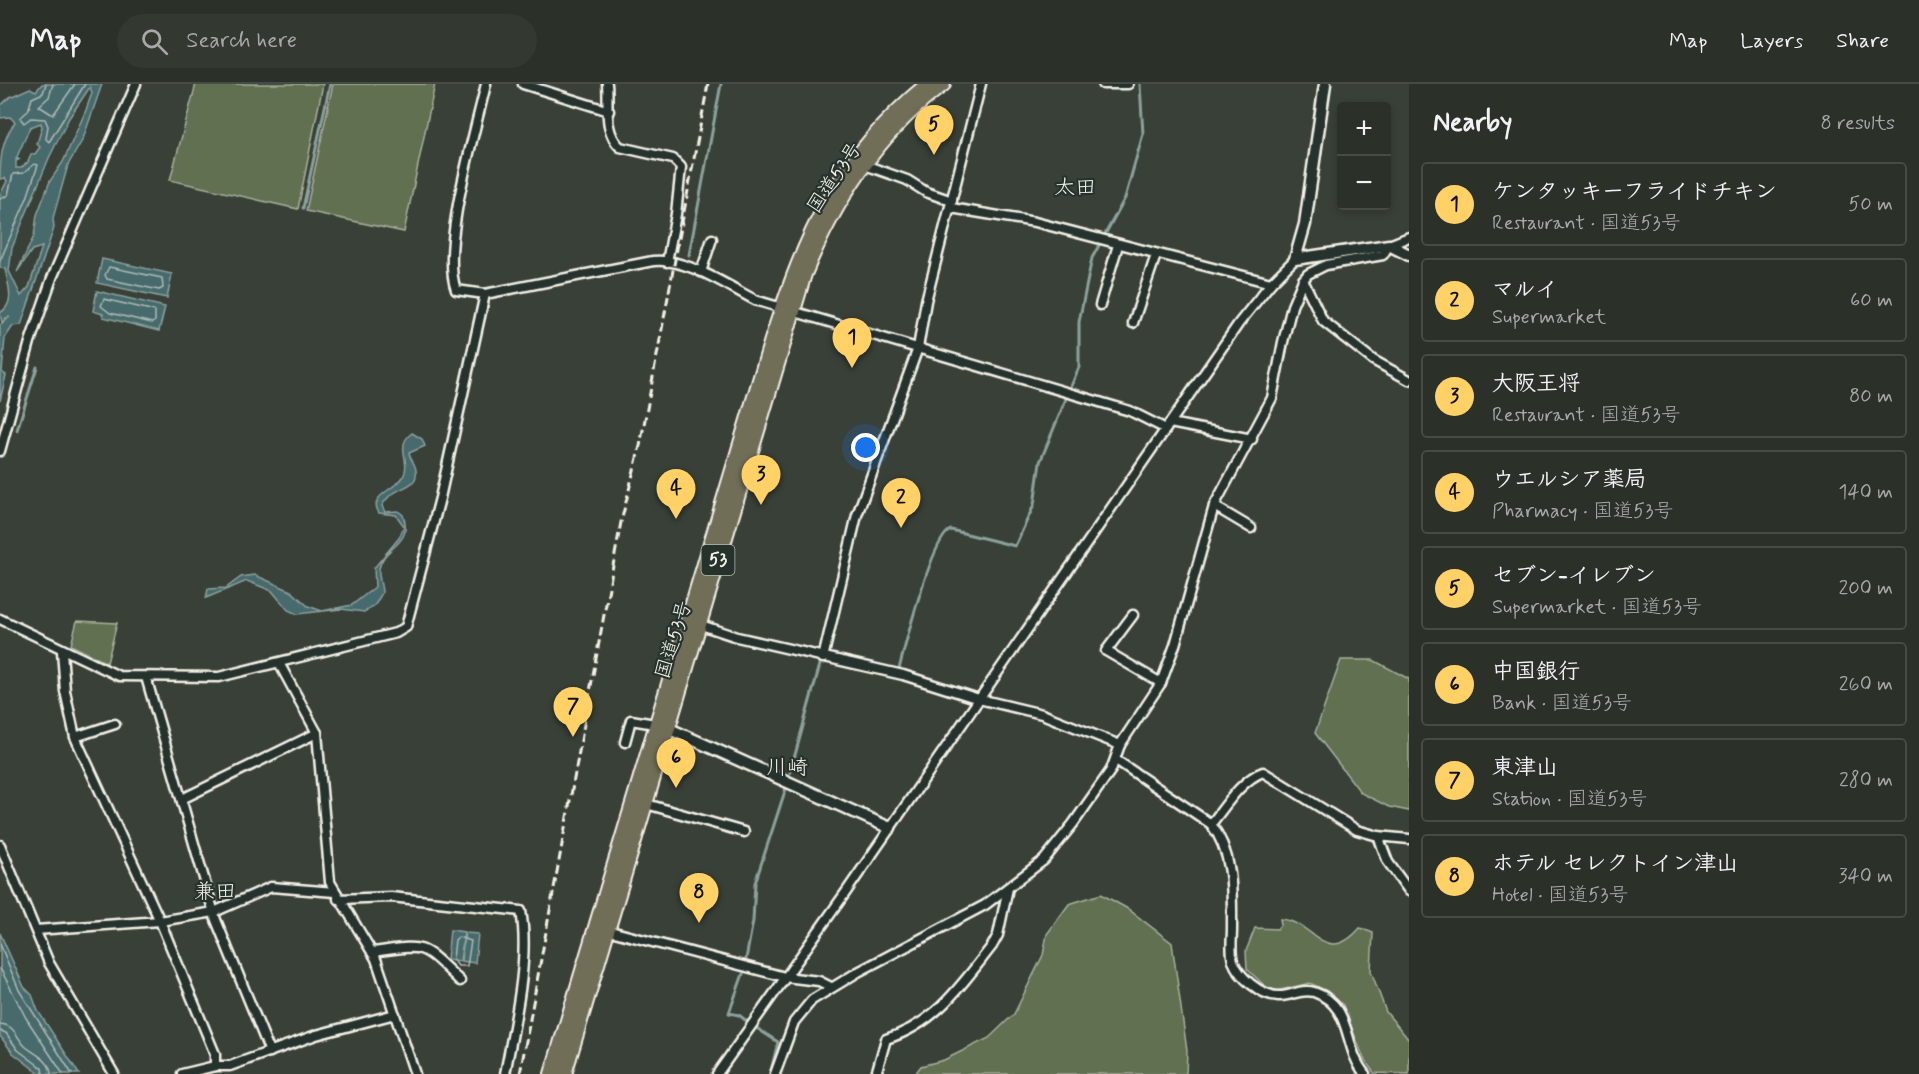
<!DOCTYPE html>
<html lang="en">
<head>
<meta charset="utf-8">
<style>
  body { margin:0; font-family:Mynerve,"Klee One",sans-serif; background:#333831; color:#f1f3f6 }
  .controls { position:absolute; right:18px; top:18px; display:grid; overflow:hidden; border-radius:6px; box-shadow:0 3px 9px #0003 }
  .controls button { width:54px; height:54px; display:grid; place-items:center; padding:0; border:0; border-bottom:2px solid #474b46; background:#2b3029; color:#f1f3f6; font:30px sans-serif }
  .you { position:absolute; left:866px; top:364px; width:21px; height:21px; margin:-15px; border:4px solid #fff; border-radius:50%; background:#1a73e8; box-shadow:0 0 0 9px #1a73e833 }
  .badge { display:grid; place-items:center; width:39px; height:39px; border-radius:50%; background:#ffd166; color:#111; font-size:20px; font-weight:700 }
  .pin { position:absolute; translate:-50% -50px; filter:drop-shadow(0 2px 3px #0008) }
  .pin::after { content:''; position:absolute; top:32px; width:21px; height:18px; background:inherit; clip-path:polygon(0 0,100% 0,50% 100%) }
  .list { margin:0; padding:0; list-style:none }
  h2 { display:flex; justify-content:space-between; align-items:center; height:78px; margin:0; padding:0 24px; font-size:26px }
  h2 small { font-size:20px; font-weight:400; color:#a6a9a8 }
  .list li { display:grid; grid-template-columns:39px 1fr auto; gap:18px; align-items:center; box-sizing:border-box; height:84px; margin:0 12px 12px; padding:0 12px; border:2px solid #474b46; border-radius:6px }
  .list b { display:block; font-size:22px; white-space:nowrap }
  .list p { margin:0; font-size:20px; white-space:nowrap; color:#a6a9a8 }
  .list em { font-size:20px; font-style:normal; color:#a6a9a8 }
  .icon { flex:none; width:33px; height:33px; fill:none; stroke:currentColor; stroke-width:2; stroke-linecap:round; stroke-linejoin:round }
  .map { position:relative; flex:none; width:1409px; height:990px; overflow:hidden }
  header { display:flex; align-items:center; gap:36px; box-sizing:border-box; height:84px; padding:0 30px; background:#2b3029; border-bottom:2px solid #474b46 }
  header strong { font-size:28px }
  nav { display:flex; gap:33px; margin-inline-start:auto; font-size:21px }
  .search { width:420px; height:54px; background:#333831; display:flex; align-items:center; gap:15px; box-sizing:border-box; padding:0 21px; border-radius:33px; color:#a6a9a8; font-size:22px }
  main { display:flex }
  aside { flex:1; background:#2b3029 }
  .map>svg:first-child { display:block }
  .green { fill:#607051; stroke:#aab09c; stroke-width:1.5 }
  .water { fill:#476b6c; stroke:#8ca19e; stroke-width:1.5; fill-rule:evenodd }
  .lines { fill:none; stroke-linecap:round; stroke-linejoin:round }
  .shore { stroke:#afbbb6; stroke-width:1.5 }
  .stream { stroke:#8ca19e; stroke-width:3 }
  .minor-casing { stroke:#f4f1e8; stroke-width:13 }
  .tertiary-casing { stroke:#f4f1e8; stroke-width:15 }
  .trunk-casing { stroke:#f4f1e8; stroke-width:18 }
  .minor { stroke:#26332d; stroke-width:8 }
  .tertiary { stroke:#26332d; stroke-width:10 }
  .trunk { stroke:#716e59; stroke-width:14 }
  .rail { stroke:#f4f1e8; stroke-width:3; stroke-dasharray:9 4.5; stroke-linecap:butt }
  .labels { text-anchor:middle; dominant-baseline:central; stroke-width:4.5; stroke-linejoin:round; paint-order:stroke }
  .shield { fill:#26332d; stroke:#b6b8b0; stroke-width:1.5 }
  .shield-label { font-size:18px; font-weight:bold; fill:#f4f1e8 }
  .street-label { font-size:20px; fill:#f4f1e8; stroke:#26332d }
  .neighbourhood-label { font-size:21px; fill:#f4f1e8; stroke:#26332d }
</style>
</head>
<body>
<header>
<strong>Map</strong>
<div class="search"><svg class="icon" aria-label="search" viewBox="0 0 24 24"><circle cx="10" cy="10" r="6"/><path d="M15 15l6 6"/></svg>Search here</div>
<nav><a>Map</a><a>Layers</a><a>Share</a></nav>
</header>
<main>
<div class="map">
<svg width="1409" height="990" viewBox="0 0 1409 990">
  <rect width="100%" height="100%" fill="#394037"/>
  <filter id="ink" filterUnits="userSpaceOnUse"><feTurbulence type="fractalNoise" baseFrequency=".0167" numOctaves="2"/><feDisplacementMap in="SourceGraphic" scale="12" xChannelSelector="R" yChannelSelector="G"/><feConvolveMatrix kernelMatrix="1 2 1 2 8 2 1 2 1" color-interpolation-filters="sRGB"/></filter>
  <g filter="url(#ink)">
    <g class="green">
      <polygon points="196,0 323,0 298,125 170,96"/>
      <polygon points="333,0 435,0 404,148 306,127"/>
      <polygon points="77,537 117,539 107,579 71,561"/>
      <polygon points="1341,576 1373,576 1409,595 1409,727 1389,723 1361,709 1315,649"/>
      <polygon points="1101,810 1128,825 1172,859 1187,967 1186,990 915,990 921,982 944,976 989,954 1014,930 1043,871 1047,850 1069,820"/>
      <path d="M 1280,835 C 1314,837 1325,884 1360,844 L 1373,849 L 1371,887 L 1386,928 L 1409,956 L 1409,990 L 1374,989 L 1364,975 L 1343,921 L 1327,907 L 1310,899 L 1276,907 L 1265,902 L 1247,885 L 1246,867 L 1255,844 L 1277,845 L 1281,840 Z"/>
    </g>
    <g class="water">
      <path d="M 42,0 L 102,0 L 83,55 L 68,81 L 53,134 L 54,144 L 21,241 L 13,242 L 5,254 L 2,288 L 6,291 L 0,317 L 0,241 L 10,233 L 6,234 L 2,239 L 0,229 C 16,219 8,201 5,185 L 0,184 L 0,111 L 7,97 L 5,94 L 0,95 C 0,74 2,56 15,38 L 10,33 L 0,34 L 0,22 L 10,13 L 30,4 L 36,7 ZM 90,3 L 92,9 L 86,26 L 63,78 L 50,97 L 37,131 L 34,152 L 17,188 L 32,166 L 42,163 L 29,203 L 21,212 L 9,187 L 12,164 L 49,74 L 69,34 ZM 41,39 L 42,43 L 37,60 L 40,63 L 35,70 L 31,70 L 28,78 L 21,84 L 16,84 L 16,77 L 20,75 L 16,75 L 30,43 Z"/>
      <polygon points="102,175 172,190 167,214 97,199"/>
      <polygon points="97,207 165,223 159,247 103,233 103,230 93,227"/>
      <path d="M 412,349 L 422,355 L 425,362 L 409,369 C 410,376 416,380 416,387 C 419,406 392,401 382,422 L 385,428 L 398,427 L 403,431 C 414,462 383,461 379,485 C 378,493 382,501 382,509 L 375,521 L 364,528 L 341,525 L 297,530 L 288,526 L 272,507 L 247,497 L 206,514 L 208,505 L 226,504 L 241,493 L 255,491 L 291,507 L 308,522 L 322,527 L 352,521 L 375,503 L 374,484 L 399,454 L 404,442 L 396,431 L 379,429 C 367,412 396,405 403,393 C 412,377 394,362 412,349 Z"/>
      <polygon points="450,846 464,848 460,877 447,875"/>
      <polygon points="0,849 24,903 32,911 38,927 79,990 40,990 13,969 0,952"/>
      <polygon points="465,849 478,850 475,879 461,877"/>
    </g>
    <g class="lines">
      <g class="shore">
        <polyline points="46,0 43,9 32,14 28,27 20,34 24,39 31,34 45,35 48,42 46,55 49,58 85,0"/>
        <polyline points="53,0 49,13 39,22 53,31 75,0"/>
        <polyline points="0,115 8,111 13,90 24,89 34,80 38,81 27,114 0,177"/>
        <polygon points="109,183 162,194 163,204 159,206 107,195 105,191"/>
        <polygon points="104,215 155,227 155,237 152,239 110,229 101,222"/>
        <polygon points="458,853 471,857 467,882 458,882 453,875 455,856"/>
        <polyline points="0,860 19,906 72,990"/>
        <polyline points="0,884 26,934 63,990"/>
        <path d="M 0,940 C 15,941 16,953 25,962 C 35,971 50,975 51,990"/>
        <polyline points="0,947 6,949 18,966 42,984 43,990"/>
      </g>
      <g class="stream">
        <polyline points="303,124 330,0"/>
        <polyline points="689,171 721,0"/>
        <polyline points="17,346 37,283"/>
        <path d="M 898,589 C 904,566 932,451 951,446 L 1015,462 L 1034,421 L 1040,378 L 1079,283 L 1079,238 L 1092,174 L 1125,114 L 1143,50 L 1140,0"/>
        <polyline points="790,689 821,577 824,577"/>
        <polyline points="746,875 753,837 755,799 786,704"/>
        <polyline points="743,890 729,929 739,931 749,939"/>
        <polyline points="758,945 778,958 770,990"/>
      </g>
      <defs>
        <g id="minor">
          <path d="M 486,0 C 475,49 440,163 456,206 L 485,210 L 653,177 C 685,173 728,202 755,216 L 1130,327 L 1166,345"/>
          <polyline points="523,0 609,27"/>
          <path d="M 607,0 C 609,22 603,47 620,63 L 673,75 L 681,83 L 676,130 L 667,178"/>
          <polyline points="1103,0 1128,0"/>
          <polyline points="862,80 907,96 926,108 952,117"/>
          <polyline points="951,124 1035,138 1271,199"/>
          <polyline points="701,188 712,155"/>
          <polyline points="1303,196 1323,237 1373,276 1409,296"/>
          <polyline points="1100,221 1118,161"/>
          <polyline points="1133,239 1156,171"/>
          <polyline points="1170,339 1252,355"/>
          <polyline points="0,367 30,258 52,194 136,0"/>
          <polyline points="1214,422 1251,444"/>
          <polyline points="1133,531 1106,567 1161,599"/>
          <polyline points="0,535 119,592 219,593 396,549 406,543 440,414 485,210"/>
          <polyline points="695,539 737,553 903,591 979,615 1042,630 1120,661"/>
          <polyline points="62,567 65,607 75,653 160,837 215,970 215,982"/>
          <polyline points="823,574 857,431 918,264 926,217 981,0"/>
          <polyline points="279,579 317,649 330,798 376,875 415,990"/>
          <polyline points="146,593 216,836 270,968"/>
          <polyline points="75,653 115,640"/>
          <polyline points="625,658 631,636 655,640"/>
          <path d="M 1116,676 L 1211,740 C 1234,770 1232,808 1232,845 C 1232,855 1230,868 1233,877 C 1239,893 1260,911 1278,912 C 1291,913 1300,904 1314,908 C 1354,922 1342,963 1365,990"/>
          <polyline points="182,715 317,649"/>
          <polyline points="643,719 744,748"/>
          <path d="M 1211,740 C 1224,724 1242,695 1263,688 L 1357,746 L 1378,752 L 1409,755"/>
          <polyline points="1378,752 1388,778 1409,807"/>
          <polyline points="0,761 49,879 114,990"/>
          <path d="M 338,815 L 391,813 L 521,827 C 530,876 514,941 505,990"/>
          <polyline points="603,845 785,893 819,897 831,903"/>
          <polyline points="36,846 160,837 214,828 271,803 335,808"/>
          <path d="M 372,868 C 427,861 419,858 460,897"/>
          <polyline points="182,990 215,982 230,982 316,951 395,930"/>
          <polyline points="717,990 846,808 1239,239 1271,199 1295,175"/>
          <polyline points="775,990 794,938 812,916 858,888 985,821 1044,776 1073,740 1111,686 1120,661 1161,599 1175,561 1214,422 1272,314 1283,258 1292,222 1303,196 1308,190 1326,181 1383,171 1389,161 1409,153"/>
          <path d="M 876,990 L 886,955 C 936,940 962,900 992,862 L 998,851 L 1008,804"/>
        </g>
        <g id="tertiary">
          <polyline points="1325,0 1305,140 1295,175 1389,161 1409,171"/>
          <polyline points="663,642 890,744"/>
        </g>
        <g id="trunk">
          <path d="M 552,990 L 772,256 C 806,150 838,75 926,2"/>
          <path d="M 564,990 L 804,190 C 834,117 879,47 943,0"/>
        </g>
      </defs>
      <use href="#minor" class="minor-casing"/>
      <use href="#tertiary" class="tertiary-casing"/>
      <use href="#trunk" class="trunk-casing"/>
      <use href="#minor" class="minor"/>
      <use href="#tertiary" class="tertiary"/>
      <use href="#trunk" class="trunk"/>
      <polyline class="rail" points="520,990 621,438 640,362 708,0"/>
    </g>
  </g>
  <g class="labels">
    <rect class="shield" x="701.5" y="461" width="33" height="30" rx="4.5"/>
    <g class="shield-label">
      <text x="718" y="476">53</text>
    </g>
    <g class="street-label">
      <text transform="translate(835 94) rotate(-56)">国道53号</text>
      <text transform="translate(674 556) rotate(-73)">国道53号</text>
    </g>
    <g class="neighbourhood-label">
      <text x="1075" y="104">太田</text>
      <text x="787" y="684">川崎</text>
      <text x="215" y="808">兼田</text>
    </g>
  </g>
</svg>
<div class="controls">
<button>+</button>
<button>−</button>
</div>
<div class="you"></div>
<div class="pin badge" style="left:852px;top:284px">1</div>
<div class="pin badge" style="left:901px;top:444px">2</div>
<div class="pin badge" style="left:761px;top:421px">3</div>
<div class="pin badge" style="left:676px;top:435px">4</div>
<div class="pin badge" style="left:934px;top:71px">5</div>
<div class="pin badge" style="left:676px;top:704px">6</div>
<div class="pin badge" style="left:573px;top:653px">7</div>
<div class="pin badge" style="left:699px;top:839px">8</div>
</div>
<aside>
<h2>Nearby<small>8 results</small></h2>
<ul class="list">
<li><span class="badge">1</span><div><b>ケンタッキーフライドチキン</b><p>Restaurant · 国道53号</p></div><em>50 m</em></li>
<li><span class="badge">2</span><div><b>マルイ</b><p>Supermarket</p></div><em>60 m</em></li>
<li><span class="badge">3</span><div><b>大阪王将</b><p>Restaurant · 国道53号</p></div><em>80 m</em></li>
<li><span class="badge">4</span><div><b>ウエルシア薬局</b><p>Pharmacy · 国道53号</p></div><em>140 m</em></li>
<li><span class="badge">5</span><div><b>セブン-イレブン</b><p>Supermarket · 国道53号</p></div><em>200 m</em></li>
<li><span class="badge">6</span><div><b>中国銀行</b><p>Bank · 国道53号</p></div><em>260 m</em></li>
<li><span class="badge">7</span><div><b>東津山</b><p>Station · 国道53号</p></div><em>280 m</em></li>
<li><span class="badge">8</span><div><b>ホテル セレクトイン津山</b><p>Hotel · 国道53号</p></div><em>340 m</em></li>
</ul>
</aside>
</main>
</body>
</html>
